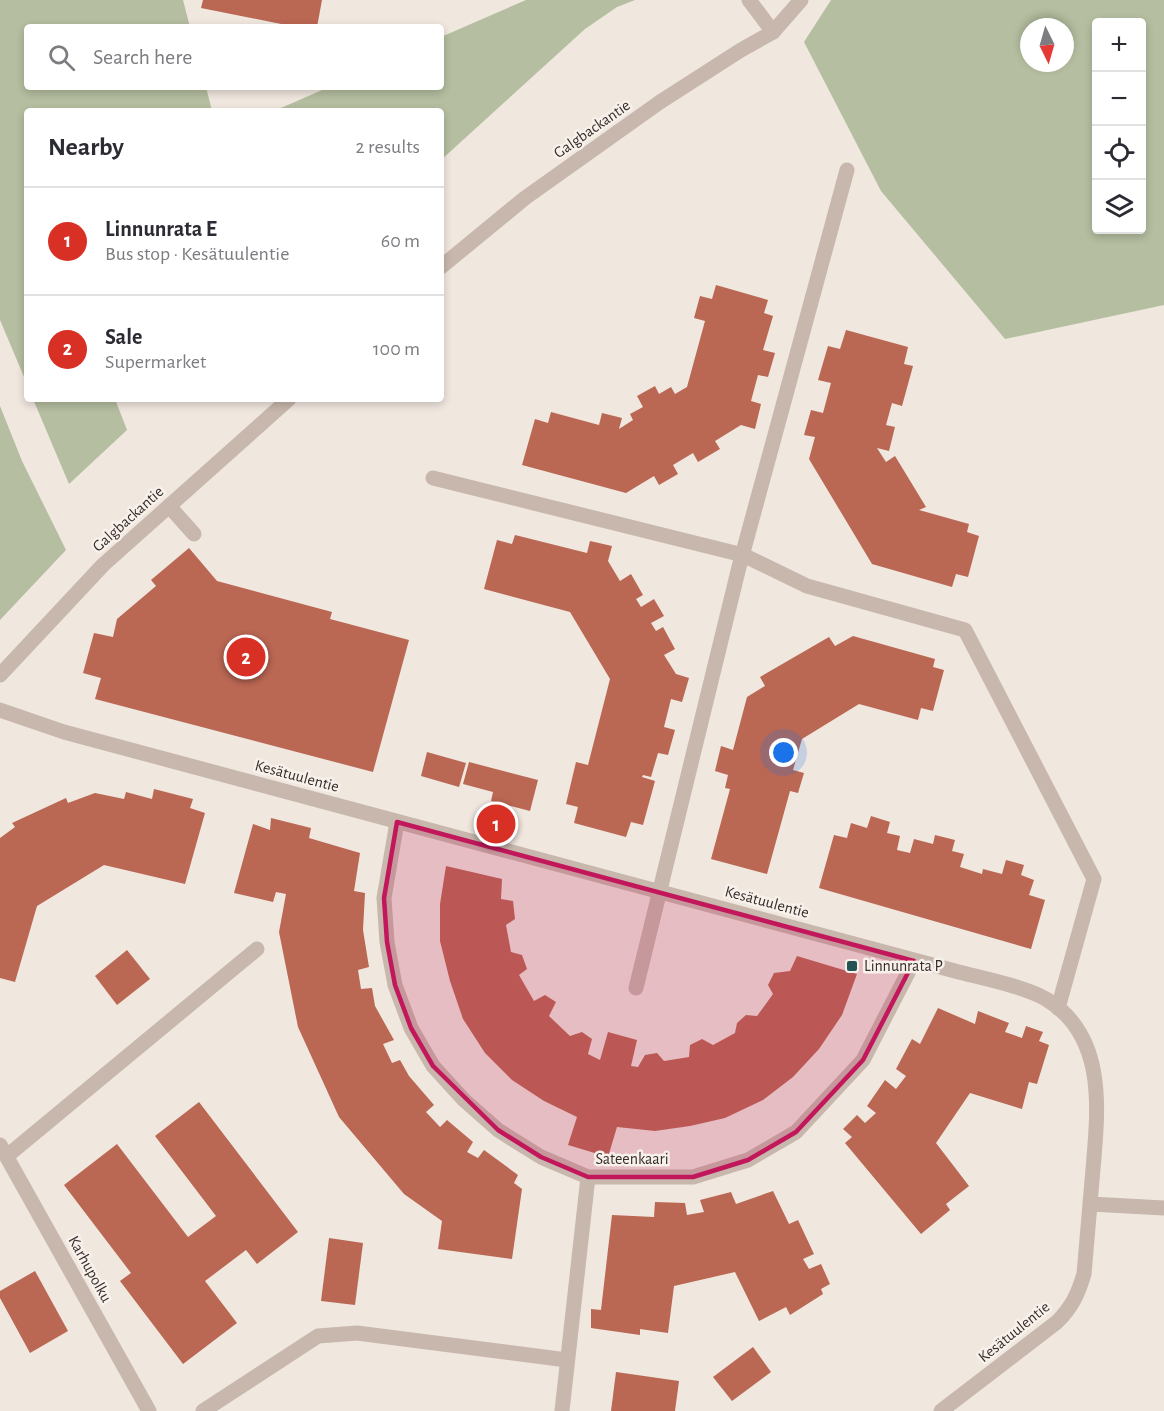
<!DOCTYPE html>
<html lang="en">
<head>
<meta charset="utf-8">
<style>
  body { margin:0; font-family:"Alegreya Sans",sans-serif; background:#f7f7f7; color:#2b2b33 }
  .controls { position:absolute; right:18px; top:18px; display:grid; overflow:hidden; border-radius:6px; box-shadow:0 3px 9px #0003 }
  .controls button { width:54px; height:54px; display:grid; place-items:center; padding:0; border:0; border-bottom:2px solid #e1e1e2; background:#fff; color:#2b2b33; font:30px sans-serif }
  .compass { position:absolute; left:1020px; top:18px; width:54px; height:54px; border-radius:50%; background:#fff; box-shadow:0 3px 9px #0003; rotate:175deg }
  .you { position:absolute; left:784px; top:753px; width:21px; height:21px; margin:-15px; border:4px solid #fff; border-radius:50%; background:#1a73e8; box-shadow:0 0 0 9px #1a73e833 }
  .badge { display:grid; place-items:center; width:39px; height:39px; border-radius:50%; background:#d93025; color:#fff; font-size:20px; font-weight:700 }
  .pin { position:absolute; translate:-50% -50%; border:3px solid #fff; box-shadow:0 2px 6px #0006 }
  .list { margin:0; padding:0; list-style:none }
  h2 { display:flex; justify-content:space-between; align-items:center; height:78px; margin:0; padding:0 24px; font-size:26px }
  h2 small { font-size:20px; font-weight:400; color:#7c7c81 }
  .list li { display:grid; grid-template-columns:39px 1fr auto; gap:18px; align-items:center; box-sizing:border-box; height:108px; padding:0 24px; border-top:2px solid #e1e1e2 }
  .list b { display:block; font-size:22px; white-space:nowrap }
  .list p { margin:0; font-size:20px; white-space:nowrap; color:#7c7c81 }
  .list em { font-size:20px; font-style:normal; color:#7c7c81 }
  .icon { flex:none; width:33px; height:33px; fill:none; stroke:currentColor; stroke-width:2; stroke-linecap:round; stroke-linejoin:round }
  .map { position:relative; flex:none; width:1164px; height:1411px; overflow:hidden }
  .search { position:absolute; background:#fff; box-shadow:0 3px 9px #0003; left:24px; top:24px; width:420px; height:66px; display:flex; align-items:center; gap:15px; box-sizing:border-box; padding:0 21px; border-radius:6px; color:#7c7c81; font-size:22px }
  .panel { position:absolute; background:#fff; box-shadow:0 3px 9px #0003; left:24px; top:108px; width:420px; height:294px; border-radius:6px }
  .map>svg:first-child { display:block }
  .green { fill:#b5bea0; fill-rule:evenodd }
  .building { fill:#ba6753 }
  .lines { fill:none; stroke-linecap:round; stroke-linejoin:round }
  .lane { stroke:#c7b7ac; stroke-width:15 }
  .street { stroke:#c7b7ac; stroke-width:15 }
  .marked { fill:#c2185b; fill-opacity:0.2; stroke:#c2185b; stroke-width:4.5; stroke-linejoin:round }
  .poi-dot { fill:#235354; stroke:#f8f1eb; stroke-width:2 }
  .labels { text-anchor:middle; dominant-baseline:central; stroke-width:5; stroke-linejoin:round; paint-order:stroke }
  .street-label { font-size:16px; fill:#362d2a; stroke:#f8f1eb }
  .poi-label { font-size:16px; fill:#362d2a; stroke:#f8f1eb; text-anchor:start }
</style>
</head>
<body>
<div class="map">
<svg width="1164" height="1411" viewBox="0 0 1164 1411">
  <rect width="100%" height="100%" fill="#f0e7df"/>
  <g class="green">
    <polygon points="0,0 183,0 190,27 27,27 27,87 206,87 212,111 27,111 27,384 0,320"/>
    <polygon points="526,0 635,0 617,7 585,29 441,160 441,111 274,111 329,87 441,87 441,37"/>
    <path d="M 831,0 L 1164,0 L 1164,305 L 1005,339 L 881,191 L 804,42 ZM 1096,22 L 1142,22 L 1142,230 L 1096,230 ZM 1029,27 L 1065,27 L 1065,63 L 1029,63 Z"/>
    <polygon points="33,399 115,399 127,430 69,484"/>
    <polygon points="0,406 22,461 66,550 0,620"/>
  </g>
  <g class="building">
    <polygon points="203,0 322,0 317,27 296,27 201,8"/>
    <polygon points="716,285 768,300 764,313 773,316 763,350 775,353 768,377 758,375 751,401 761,404 755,429 741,425 715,441 720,449 698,462 693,453 673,465 678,474 659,485 654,476 626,493 522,465 535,419 548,423 551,412 599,425 602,413 622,418 619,429 633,420 630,414 643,407 637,396 655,386 659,394 671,387 675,394 687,387 705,321 694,318 700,296 712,299"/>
    <polygon points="846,330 908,347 904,364 913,366 902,406 892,403 886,425 895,427 889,451 877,448 886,462 895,456 926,507 919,510 969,524 967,532 979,536 968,577 956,574 952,587 872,564 809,459 815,437 804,435 811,410 823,413 831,383 818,380 828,346 840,349"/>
    <polygon points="515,535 587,553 590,541 612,546 608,561 620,581 631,574 643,595 636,599 641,607 654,599 664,616 651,623 656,631 663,627 675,649 664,655 676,674 689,678 682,702 671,699 664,727 675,730 668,755 658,753 651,777 643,775 642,777 655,781 643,825 631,822 626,837 574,823 578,807 566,804 576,762 588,765 610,679 570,612 484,589 497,540 512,544"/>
    <polygon points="189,548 217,581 332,612 330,619 409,640 373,772 95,699 101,678 83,673 94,633 113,637 117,619 156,586 151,580"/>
    <polygon points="853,636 935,659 933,667 944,670 933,711 921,708 918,720 859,704 802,739 793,770 804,773 798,793 790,791 767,874 711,859 730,789 725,788 728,775 715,771 721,746 733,750 747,697 765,686 760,677 829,637 835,646"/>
    <polygon points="427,752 466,763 459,787 421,776"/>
    <polygon points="469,762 538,780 530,811 491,801 493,792 463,784"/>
    <polygon points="154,789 193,799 190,808 205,813 185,884 104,865 37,906 15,982 0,978 0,838 15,827 12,823 66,798 68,803 95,793 124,799 126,792 152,799"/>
    <polygon points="871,816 890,822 887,833 900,836 897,850 910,853 914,839 933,844 935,835 955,840 952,851 964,854 960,867 982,874 983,869 1002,874 1006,860 1024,865 1021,875 1034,880 1029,895 1045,900 1031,949 819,888 834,835 847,838 851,823 867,828"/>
    <polygon points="271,818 311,828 309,838 360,853 354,891 365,893 363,930 369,967 358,970 361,989 372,988 375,1006 394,1040 383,1044 392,1063 400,1060 409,1076 434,1105 426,1112 440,1127 447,1120 473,1142 467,1152 478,1158 484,1150 518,1175 514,1183 522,1189 512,1259 438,1249 442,1221 404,1194 339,1117 298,1027 279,932 286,894 276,892 273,902 234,893 253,824 270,830"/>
    <polygon points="446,866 502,879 501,899 513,901 515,919 506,925 511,952 522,955 527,969 519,975 534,1001 545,995 556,1002 549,1016 570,1036 582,1032 592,1039 588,1054 600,1060 608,1032 637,1040 631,1066 638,1067 645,1055 657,1053 664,1061 689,1057 690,1045 702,1039 713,1045 735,1033 737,1023 746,1015 757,1016 773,994 768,985 774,973 790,971 797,956 857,974 842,1015 819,1049 793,1077 763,1100 725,1118 690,1126 655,1131 617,1127 608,1157 568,1145 577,1117 544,1101 512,1080 485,1053 463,1019 450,981 440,941 440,904"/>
    <polygon points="127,950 150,979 117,1005 95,976"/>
    <polygon points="938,1008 975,1024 978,1011 1009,1023 1005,1032 1022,1038 1026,1026 1043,1032 1039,1041 1049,1045 1037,1084 1029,1082 1022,1109 970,1093 936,1143 969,1186 946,1204 950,1210 921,1234 845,1143 852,1137 843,1129 857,1115 865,1123 876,1113 867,1106 885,1080 896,1089 906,1076 896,1069 912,1039 920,1044"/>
    <polygon points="199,1102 298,1232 257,1264 246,1250 205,1281 237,1323 183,1364 120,1281 131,1273 64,1185 117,1144 188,1237 216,1216 155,1136"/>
    <polygon points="773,1191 789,1224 798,1220 814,1254 803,1259 809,1269 821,1264 830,1284 821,1289 823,1294 790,1315 786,1307 759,1321 735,1272 674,1286 668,1333 640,1329 640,1335 591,1328 591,1309 601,1310 612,1215 654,1217 655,1202 685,1203 687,1215 704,1212 700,1200 731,1192 736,1204"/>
    <polygon points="329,1238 363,1243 355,1305 321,1301"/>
    <polygon points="35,1271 68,1331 30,1353 0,1298 0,1291"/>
    <polygon points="753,1347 771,1372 732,1401 713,1377"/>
    <polygon points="616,1372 679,1381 675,1411 611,1411"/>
  </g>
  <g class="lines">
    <g class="lane">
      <polyline points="433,478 743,555 807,586 965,630 1094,879 1058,1008"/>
      <polyline points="169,506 194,534"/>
      <polyline points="636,988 739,567 847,170"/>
      <polyline points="7,1156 257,949"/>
      <polyline points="203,1411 318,1336 357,1333 567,1360"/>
    </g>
    <g class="street">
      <polyline points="749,0 773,32"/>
      <polyline points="441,267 525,198 660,102 741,50 773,32 801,0"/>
      <polyline points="0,675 103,565 289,399"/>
      <path d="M 0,710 L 64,732 L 955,971 C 981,978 1023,986 1046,999 C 1107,1036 1098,1110 1093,1169 C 1090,1204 1087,1239 1084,1274 C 1078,1294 1072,1307 1057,1322 L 941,1411"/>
      <polyline points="397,822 384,898 387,942 395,985 411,1028 433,1066 464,1100 498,1130 541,1157 588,1177 693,1177 748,1160 796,1132 863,1060 914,961"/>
      <polyline points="0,1145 149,1411"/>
      <polyline points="1091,1204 1164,1208"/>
      <polyline points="562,1411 588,1177"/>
    </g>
  </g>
  <path class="marked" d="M 397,822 L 914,961 L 863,1060 L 796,1132 L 748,1160 L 693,1177 L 588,1177 L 541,1157 L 498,1130 L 433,1066 L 411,1028 L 395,985 L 387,942 L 384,898 Z"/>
  <rect class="poi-dot" x="846" y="960" width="12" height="12" rx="3"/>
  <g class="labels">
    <g class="street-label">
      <text transform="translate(592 129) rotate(-35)">Galgbackantie</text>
      <text transform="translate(128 519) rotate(-42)">Galgbackantie</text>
      <text transform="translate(297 776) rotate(15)">Kesätuulentie</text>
      <text transform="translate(767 902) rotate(15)">Kesätuulentie</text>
      <text x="632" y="1159">Sateenkaari</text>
      <text transform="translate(90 1269) rotate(61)">Karhupolku</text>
      <text transform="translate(1014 1332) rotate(-39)">Kesätuulentie</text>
    </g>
    <g class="poi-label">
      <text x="864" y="966">Linnunrata P</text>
    </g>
  </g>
</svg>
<div class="controls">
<button>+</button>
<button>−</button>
<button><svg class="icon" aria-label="locate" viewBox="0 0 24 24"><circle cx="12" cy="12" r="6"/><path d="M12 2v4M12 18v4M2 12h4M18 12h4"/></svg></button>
<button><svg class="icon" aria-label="layers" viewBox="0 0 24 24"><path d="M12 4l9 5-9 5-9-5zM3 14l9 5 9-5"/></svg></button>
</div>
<svg class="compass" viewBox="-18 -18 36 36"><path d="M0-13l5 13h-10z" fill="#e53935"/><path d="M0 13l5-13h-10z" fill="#7c7c81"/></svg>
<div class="you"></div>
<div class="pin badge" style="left:496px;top:824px">1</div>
<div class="pin badge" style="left:246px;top:657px">2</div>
<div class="search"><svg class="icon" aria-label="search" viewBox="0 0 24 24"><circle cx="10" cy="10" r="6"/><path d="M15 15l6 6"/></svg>Search here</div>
<section class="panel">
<h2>Nearby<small>2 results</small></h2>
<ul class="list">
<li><span class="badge">1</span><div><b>Linnunrata E</b><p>Bus stop · Kesätuulentie</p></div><em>60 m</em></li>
<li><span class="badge">2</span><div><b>Sale</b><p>Supermarket</p></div><em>100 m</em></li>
</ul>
</section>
</div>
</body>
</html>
